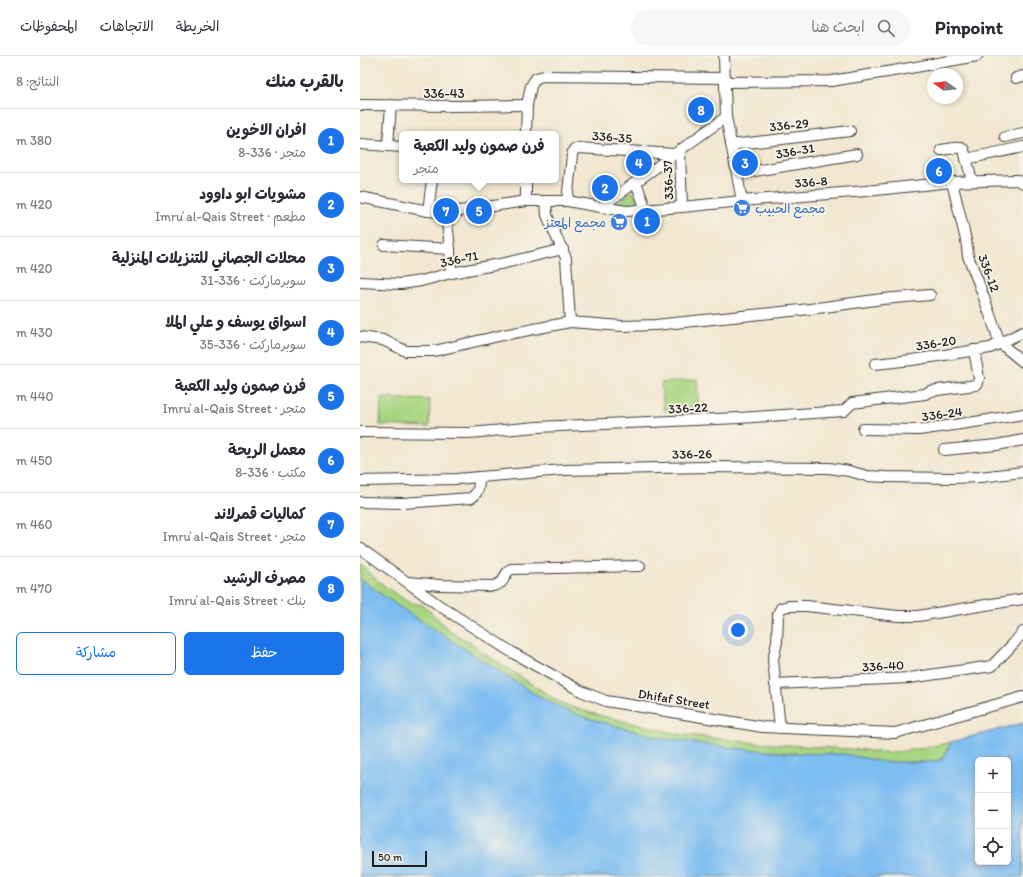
<!DOCTYPE html>
<html lang="ar">
<head>
<meta charset="utf-8">
<style>
  body { margin:0; font-family:Itim,"Playpen Sans Arabic",sans-serif; background:#f7f7f7; color:#2b2b33; direction:rtl }
  .controls { position:absolute; right:12px; bottom:12px; display:grid; overflow:hidden; border-radius:6px; box-shadow:0 2px 6px #0003 }
  .controls button { width:36px; height:36px; display:grid; place-items:center; padding:0; border:0; border-bottom:1px solid #e1e1e2; background:#fff; color:#2b2b33; font:20px sans-serif }
  .compass { position:absolute; left:567px; top:12px; width:36px; height:36px; border-radius:50%; background:#fff; box-shadow:0 2px 6px #0003; rotate:284deg }
  .scale { position:absolute; left:12px; bottom:10px; width:55px; box-sizing:border-box; padding-left:4px; border:2px solid #1c1c1c; border-top:0; font-size:11px; line-height:14px; white-space:nowrap; color:#1c1c1c; -webkit-text-stroke:3px #f7f3e8; paint-order:stroke }
  .you { position:absolute; left:378px; top:574px; width:14px; height:14px; margin:-10px; border:3px solid #fff; border-radius:50%; background:#1a73e8; box-shadow:0 0 0 6px #1a73e833 }
  .badge { display:grid; place-items:center; width:26px; height:26px; border-radius:50%; background:#1a73e8; color:#fff; font-size:13px; font-weight:700 }
  .pin { position:absolute; translate:-50% -50%; border:2px solid #fff; box-shadow:0 1px 4px #0006 }
  .popup { position:absolute; left:39px; top:75px; width:160px; height:52px; box-sizing:border-box; display:grid; place-content:center; border-radius:6px; background:#fff; filter:drop-shadow(0 1px 3px #0005); font-size:13px; white-space:nowrap; color:#7c7c81 }
  .popup b { font-size:15px; color:#2b2b33 }
  .popup::after { content:''; position:absolute; left:50%; top:100%; margin-left:-8px; border:8px solid transparent; border-top-color:#fff }
  .list { margin:0; padding:0; list-style:none }
  h2 { display:flex; justify-content:space-between; align-items:center; height:52px; margin:0; padding:0 16px; font-size:17px }
  h2 small { font-size:13px; font-weight:400; color:#7c7c81 }
  .list li { display:grid; grid-template-columns:26px 1fr auto; gap:12px; align-items:center; box-sizing:border-box; height:64px; padding:0 16px; border-top:1px solid #e1e1e2 }
  .list b { display:block; font-size:15px; white-space:nowrap }
  .list p { margin:0; font-size:13px; white-space:nowrap; color:#7c7c81 }
  .list em { font-size:13px; font-style:normal; color:#7c7c81 }
  .actions { display:flex; gap:8px; padding:12px 16px }
  .actions a { flex:1; padding:9px 0; border:1px solid #1a73e8; border-radius:6px; text-align:center; font-size:14px; color:#1a73e8 }
  .actions .main { background:#1a73e8; color:#fff }
  .icon { flex:none; width:22px; height:22px; fill:none; stroke:currentColor; stroke-width:2; stroke-linecap:round; stroke-linejoin:round }
  .map { position:relative; flex:none; width:663px; height:821px; overflow:hidden; direction:ltr }
  header { display:flex; align-items:center; gap:24px; box-sizing:border-box; height:56px; padding:0 20px; background:#fff; border-bottom:1px solid #e1e1e2 }
  header strong { font-size:19px }
  nav { display:flex; gap:22px; margin-inline-start:auto; font-size:14px }
  .search { width:280px; height:36px; background:#f7f7f7; display:flex; align-items:center; gap:10px; box-sizing:border-box; padding:0 14px; border-radius:22px; color:#7c7c81; font-size:15px }
  main { display:flex }
  aside { flex:1; background:#fff }
  .map>svg:first-child { display:block }
  .green { fill:#a9d581; stroke:#62784e }
  .water { fill:#7dbdf1; stroke:#4c6c86; fill-rule:evenodd }
  .lines { fill:none; stroke-linecap:round; stroke-linejoin:round }
  .minor-casing { stroke:#3c3a37; stroke-width:12 }
  .minor { stroke:#fff; stroke-width:10 }
  .labels { text-anchor:middle; dominant-baseline:central; stroke-width:3.5; stroke-linejoin:round; paint-order:stroke }
  .street-label { font-size:13px; fill:#1c1c1c; stroke:#f7f3e8 }
  .shop-label { font-size:13px; fill:#366cbe; stroke:#f7f3e8; text-anchor:start }
</style>
</head>
<body>
<header>
<strong>Pinpoint</strong>
<div class="search"><svg class="icon" aria-label="search" viewBox="0 0 24 24"><circle cx="10" cy="10" r="6"/><path d="M15 15l6 6"/></svg>ابحث هنا</div>
<nav><a>الخريطة</a><a>الاتجاهات</a><a>المحفوظات</a></nav>
</header>
<main>
<div class="map">
<svg width="663" height="821" viewBox="0 0 663 821">
  <rect width="100%" height="100%" fill="#f7f3e8"/>
  <filter id="ink" filterUnits="userSpaceOnUse"><feTurbulence type="fractalNoise" baseFrequency=".025" numOctaves="2"/><feDisplacementMap in="SourceGraphic" scale="8" xChannelSelector="R" yChannelSelector="G"/><feConvolveMatrix kernelMatrix="1 2 1 2 8 2 1 2 1" color-interpolation-filters="sRGB"/></filter>
  <filter id="wash" filterUnits="userSpaceOnUse"><feTurbulence type="fractalNoise" baseFrequency=".012" numOctaves="4" result="noise"/><feDisplacementMap in="SourceGraphic" scale="16" xChannelSelector="R" yChannelSelector="G"/><feGaussianBlur stdDeviation="0.9" result="paint"/><feColorMatrix in="noise" values="0 0 0 0 0 0 0 0 0 0 0 0 0 0 0 0 0 1.4 0 .05"/><feComposite in="paint" operator="in"/></filter>
  <g filter="url(#wash)">
    <rect width="100%" height="100%" fill="#f2e7d0"/>
    <g class="green">
      <polygon points="271,136 274,136 279,148 276,150 257,150 258,147"/>
      <polygon points="337,323 339,351 304,354 301,327"/>
      <polygon points="21,342 70,344 69,371 20,369"/>
      <path d="M 0,508 L 19,526 L 33,536 L 48,546 L 63,549 L 86,571 L 96,579 L 112,587 L 122,596 L 201,647 L 220,654 L 246,661 L 319,678 L 395,687 L 504,694 C 533,700 563,692 592,686 C 616,680 639,674 663,667 L 584,700 L 581,704 L 580,708 L 461,707 L 228,674 L 0,531 Z"/>
    </g>
    <path class="water" d="M 0,523 L 38,550 L 173,637 L 205,654 L 227,662 L 300,682 L 373,692 L 430,697 L 484,698 L 524,706 L 568,706 L 581,704 C 586,699 587,692 591,686 L 663,667 L 663,821 L 0,821 ZM 618,704 L 648,704 L 648,806 L 618,806 Z"/>
  </g>
  <g filter="url(#ink)">
    <g class="lines">
      <defs>
        <g id="minor">
          <polyline points="364,0 366,61 382,145"/>
          <polyline points="656,22 663,20"/>
          <polyline points="365,26 471,25 539,14 617,0"/>
          <polyline points="0,49 94,50 167,49"/>
          <polyline points="166,78 167,49 171,30 176,22 184,20 365,22"/>
          <polyline points="645,81 663,77"/>
          <polyline points="0,88 42,91"/>
          <polyline points="28,89 31,49"/>
          <polyline points="371,89 490,75"/>
          <polyline points="581,94 601,91 604,94 612,125"/>
          <polyline points="320,95 322,151"/>
          <polyline points="606,103 663,91"/>
          <polyline points="377,118 497,98"/>
          <polyline points="166,124 166,145"/>
          <polyline points="276,126 286,154"/>
          <polyline points="592,126 606,184 608,200 619,228 640,287 663,306"/>
          <polyline points="0,141 68,155 86,157 166,145 207,145 241,151 366,61"/>
          <polyline points="186,145 187,159 191,169 206,202 210,266"/>
          <polyline points="207,145 212,99 214,93 218,92 315,98"/>
          <polyline points="241,151 266,155 322,151 382,145 506,135 592,126 657,124 663,127"/>
          <polyline points="68,155 72,124"/>
          <polyline points="86,157 90,193 91,217"/>
          <polyline points="24,189 90,193"/>
          <polyline points="0,226 41,228 61,225 91,217 145,207 203,193"/>
          <polyline points="0,281 23,284 46,295 74,295 143,279 210,266 262,270 295,269 450,253 522,243 570,239"/>
          <polyline points="515,308 552,304 630,292 663,276"/>
          <polyline points="503,373 559,374 628,364 663,358"/>
          <polyline points="0,376 109,377 177,371 379,362 484,355 492,347 565,338 570,335 616,329 618,327 619,322 614,294"/>
          <polyline points="584,394 637,389 663,384"/>
          <polyline points="0,425 96,423 203,414 346,411 469,412 489,415 507,420 525,421 591,422 620,421 663,416"/>
          <path d="M 0,446 L 43,447 L 111,442 C 119,437 119,430 119,421"/>
          <polyline points="0,492 80,550 153,597 221,635 246,645 403,671 535,677 663,641"/>
          <path d="M 49,526 L 80,529 L 133,530 C 148,526 141,520 151,513 L 280,510"/>
          <polyline points="415,628 549,622 632,610 654,587 663,576"/>
          <polyline points="420,672 413,604 417,586 418,558 421,552 428,550 446,550 538,560 558,560 663,543"/>
        </g>
      </defs>
      <use href="#minor" class="minor-casing"/>
      <use href="#minor" class="minor"/>
    </g>
  </g>
  <defs>
    <symbol id="supermarket-disc" viewBox="-11 -11 22 22"><circle r="9.5" fill="#3f7fe0" stroke="#f7f3e8"/><path d="M-6-5.5h2.5l.6 2H6L4.5 2H-2.5L-4.4-4H-6ZM-1.5 3.2a1.3 1.3 0 1 0 .1 0ZM3 3.2a1.3 1.3 0 1 0 .1 0Z" fill="#fff"/></symbol>
  </defs>
  <g fill-rule="evenodd">
    <use href="#supermarket-disc" x="372" y="142" width="20" height="20"/>
    <use href="#supermarket-disc" x="249" y="156" width="20" height="20"/>
  </g>
  <g class="labels">
    <g class="street-label">
      <text x="84" y="37">336-43</text>
      <text transform="translate(429 69) rotate(-6)">336-29</text>
      <text transform="translate(252 81) rotate(4)">336-35</text>
      <text transform="translate(435 95) rotate(-10)">336-31</text>
      <text transform="translate(308 124) rotate(-92)">336-37</text>
      <text transform="translate(451 126) rotate(-4)">336-8</text>
      <text transform="translate(99 203) rotate(-12)">336-71</text>
      <text transform="translate(629 217) rotate(70)">336-12</text>
      <text transform="translate(576 287) rotate(-9)">336-20</text>
      <text transform="translate(328 352) rotate(-3)">336-22</text>
      <text transform="translate(582 358) rotate(-8)">336-24</text>
      <text transform="translate(332 398) rotate(-1)">336-26</text>
      <text transform="translate(523 610) rotate(-3)">336-40</text>
      <text transform="translate(314 643) rotate(9)">Dhifaf Street</text>
    </g>
    <g class="shop-label">
      <text x="395" y="152">مجمع الحبيب</text>
      <text x="246" y="166" text-anchor="end">مجمع المعتز</text>
    </g>
  </g>
</svg>
<div class="controls">
<button>+</button>
<button>−</button>
<button><svg class="icon" aria-label="locate" viewBox="0 0 24 24"><circle cx="12" cy="12" r="6"/><path d="M12 2v4M12 18v4M2 12h4M18 12h4"/></svg></button>
</div>
<svg class="compass" viewBox="-18 -18 36 36"><path d="M0-13l5 13h-10z" fill="#e53935"/><path d="M0 13l5-13h-10z" fill="#7c7c81"/></svg>
<div class="scale">50 m</div>
<div class="you"></div>
<div class="pin badge" style="left:287px;top:165px">1</div>
<div class="pin badge" style="left:245px;top:132px">2</div>
<div class="pin badge" style="left:385px;top:107px">3</div>
<div class="pin badge" style="left:279px;top:107px">4</div>
<div class="pin badge" style="left:119px;top:155px">5</div>
<div class="popup"><b>فرن صمون وليد الكعبة</b>متجر</div>
<div class="pin badge" style="left:579px;top:115px">6</div>
<div class="pin badge" style="left:86px;top:155px">7</div>
<div class="pin badge" style="left:341px;top:54px">8</div>
</div>
<aside>
<h2>بالقرب منك<small>النتائج: 8</small></h2>
<ul class="list">
<li><span class="badge">1</span><div><b>افران الاخوين</b><p>متجر · 336-8</p></div><em>380 m</em></li>
<li><span class="badge">2</span><div><b>مشويات ابو داوود</b><p>مطعم · Imruʾ al-Qais Street</p></div><em>420 m</em></li>
<li><span class="badge">3</span><div><b>محلات الجصاني للتنزيلات المنزلية</b><p>سوبرماركت · 336-31</p></div><em>420 m</em></li>
<li><span class="badge">4</span><div><b>اسواق يوسف و علي الملا</b><p>سوبرماركت · 336-35</p></div><em>430 m</em></li>
<li><span class="badge">5</span><div><b>فرن صمون وليد الكعبة</b><p>متجر · Imruʾ al-Qais Street</p></div><em>440 m</em></li>
<li><span class="badge">6</span><div><b>معمل الريحة</b><p>مكتب · 336-8</p></div><em>450 m</em></li>
<li><span class="badge">7</span><div><b>كماليات قمرلاند</b><p>متجر · Imruʾ al-Qais Street</p></div><em>460 m</em></li>
<li><span class="badge">8</span><div><b>مصرف الرشيد</b><p>بنك · Imruʾ al-Qais Street</p></div><em>470 m</em></li>
</ul>
<div class="actions"><a class="main">حفظ</a><a>مشاركة</a></div>
</aside>
</main>
</body>
</html>
